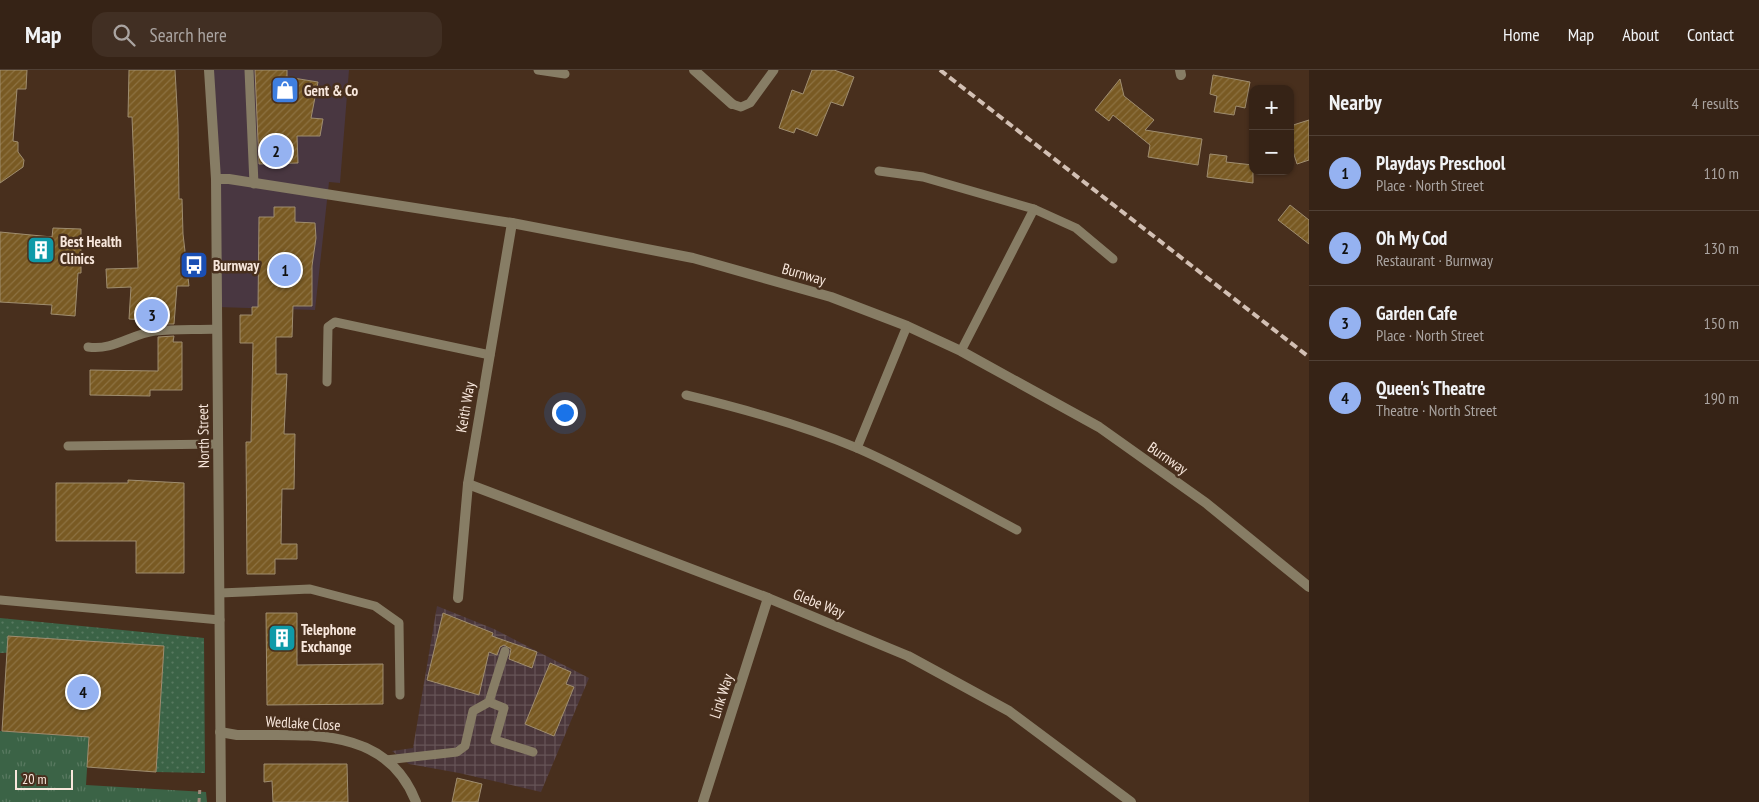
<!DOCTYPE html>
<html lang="en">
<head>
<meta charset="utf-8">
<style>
  body { margin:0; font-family:"PT Sans Narrow",sans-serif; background:#412f23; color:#f1f3f6 }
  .controls { position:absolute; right:15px; top:15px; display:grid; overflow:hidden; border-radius:10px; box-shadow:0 1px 4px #0004 }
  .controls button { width:45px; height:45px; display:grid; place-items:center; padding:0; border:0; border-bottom:1px solid #504035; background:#362316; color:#f1f3f6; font:25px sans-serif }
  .scale { position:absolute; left:15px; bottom:12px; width:58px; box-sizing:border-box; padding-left:5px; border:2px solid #f8e7dc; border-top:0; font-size:14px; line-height:18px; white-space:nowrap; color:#f8e7dc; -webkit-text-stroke:4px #482f1d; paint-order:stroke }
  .you { position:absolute; left:564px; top:342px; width:18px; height:18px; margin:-12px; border:4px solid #fff; border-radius:50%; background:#1a73e8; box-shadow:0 0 0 8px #1a73e833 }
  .badge { display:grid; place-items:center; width:32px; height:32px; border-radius:50%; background:#95b2f1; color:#111; font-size:16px; font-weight:700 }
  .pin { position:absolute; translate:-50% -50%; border:2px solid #fff; box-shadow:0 1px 5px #0006 }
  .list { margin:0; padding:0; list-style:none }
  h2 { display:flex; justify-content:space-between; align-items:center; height:65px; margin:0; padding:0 20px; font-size:21px }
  h2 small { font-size:16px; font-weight:400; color:#aaa4a1 }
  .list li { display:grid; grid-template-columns:32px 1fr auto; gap:15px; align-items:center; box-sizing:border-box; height:75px; padding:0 20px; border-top:1px solid #504035 }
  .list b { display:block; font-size:19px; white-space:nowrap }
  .list p { margin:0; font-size:16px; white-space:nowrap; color:#aaa4a1 }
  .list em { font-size:16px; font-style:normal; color:#aaa4a1 }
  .icon { flex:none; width:28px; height:28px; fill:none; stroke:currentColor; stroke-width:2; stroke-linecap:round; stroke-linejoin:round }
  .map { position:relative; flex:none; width:1309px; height:732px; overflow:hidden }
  header { display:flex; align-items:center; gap:30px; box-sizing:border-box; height:70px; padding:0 25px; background:#362316; border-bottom:1px solid #504035 }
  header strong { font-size:24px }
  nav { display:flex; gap:28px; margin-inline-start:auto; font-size:18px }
  .search { width:350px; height:45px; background:#412f23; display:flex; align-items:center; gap:12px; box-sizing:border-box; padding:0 18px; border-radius:15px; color:#aaa4a1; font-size:19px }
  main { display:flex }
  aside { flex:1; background:#362316 }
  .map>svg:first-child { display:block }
  .commercial { fill:#493741 }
  .industrial { fill:url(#industrial-grid) }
  .grass { fill:url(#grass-dots) }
  .park { fill:url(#park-tufts) }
  .building { fill:url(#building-hatch); stroke:#9f8d6f }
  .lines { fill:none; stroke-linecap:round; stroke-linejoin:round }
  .path { stroke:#9f8a7b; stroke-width:3; stroke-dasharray:4 4; stroke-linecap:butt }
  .service { stroke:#877d65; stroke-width:9 }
  .minor { stroke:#877d65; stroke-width:10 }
  .tertiary { stroke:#877d65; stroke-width:10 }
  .rail { stroke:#d3c0b4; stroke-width:4; stroke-dasharray:8 4; stroke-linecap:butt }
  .labels { text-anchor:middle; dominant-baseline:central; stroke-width:5; stroke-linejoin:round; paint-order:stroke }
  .poi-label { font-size:15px; font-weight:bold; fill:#f8e7dc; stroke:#482f1d; text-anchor:start }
  .street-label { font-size:15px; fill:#f8e7dc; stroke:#482f1d }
</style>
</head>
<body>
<header>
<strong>Map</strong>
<div class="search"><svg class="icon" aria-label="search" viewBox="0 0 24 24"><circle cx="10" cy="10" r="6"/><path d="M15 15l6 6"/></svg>Search here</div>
<nav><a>Home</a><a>Map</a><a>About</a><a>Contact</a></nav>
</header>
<main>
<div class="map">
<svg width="1309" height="732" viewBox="0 0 1309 732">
  <defs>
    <pattern id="industrial-grid" width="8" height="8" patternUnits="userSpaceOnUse" patternTransform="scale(1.25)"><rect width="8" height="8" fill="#4b373b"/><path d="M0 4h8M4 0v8" fill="none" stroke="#665457"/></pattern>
    <pattern id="grass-dots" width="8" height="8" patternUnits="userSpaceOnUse" patternTransform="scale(1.25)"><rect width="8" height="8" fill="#3b6346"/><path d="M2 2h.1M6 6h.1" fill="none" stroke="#587960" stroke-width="1.8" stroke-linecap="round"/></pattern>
    <pattern id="park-tufts" width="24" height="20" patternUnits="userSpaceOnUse" patternTransform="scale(1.25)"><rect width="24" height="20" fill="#3b6346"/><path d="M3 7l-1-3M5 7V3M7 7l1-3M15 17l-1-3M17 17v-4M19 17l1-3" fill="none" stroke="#587960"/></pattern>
    <pattern id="building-hatch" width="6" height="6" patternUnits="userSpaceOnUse" patternTransform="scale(1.25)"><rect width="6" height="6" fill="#795a23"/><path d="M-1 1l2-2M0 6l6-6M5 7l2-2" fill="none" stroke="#8d7242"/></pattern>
  </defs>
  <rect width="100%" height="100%" fill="#482f1d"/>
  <polygon class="commercial" points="209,0 349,0 340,113 329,112 315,240 217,237"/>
  <polygon class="industrial" points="437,536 494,559 589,608 541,722 459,703 409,694 392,681 413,678"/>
  <polygon class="grass" points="0,548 204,568 205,703 156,702 164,576 0,583"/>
  <polygon class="park" points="0,661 89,667 86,715 206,722 207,732 0,732"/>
  <g class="building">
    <polygon points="0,0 27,0 26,19 17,19 13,71 18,72 18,82 24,90 23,97 0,113"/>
    <polygon points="129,0 175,0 178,55 179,129 182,129 183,164 189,216 177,216 174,254 158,254 158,251 129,249 131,217 107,218 106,199 138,198 132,47 128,47"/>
    <polygon points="255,0 287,0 287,7 318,12 311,48 323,49 320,66 297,66 298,93 259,94"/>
    <polygon points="812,0 834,0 854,7 843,36 831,32 817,66 796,58 794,63 779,58 792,20 803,24"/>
    <polygon points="1213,5 1250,12 1245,38 1236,36 1234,45 1214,42 1217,26 1210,24"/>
    <polygon points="1120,9 1124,26 1154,50 1145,60 1202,69 1198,95 1148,87 1150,75 1113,45 1109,51 1095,40"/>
    <polygon points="1309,50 1309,90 1297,94 1290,72 1290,56"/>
    <polygon points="1210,84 1227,86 1226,92 1253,95 1253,113 1207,107"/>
    <polygon points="1290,135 1309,150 1309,174 1278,150"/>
    <polygon points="274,137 295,137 295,152 315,153 316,168 312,196 312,236 293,236 292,267 276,267 276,304 287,304 284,364 295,364 294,419 282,419 281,474 297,474 297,489 275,489 275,504 247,504 246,372 251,372 253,273 240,273 240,245 252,245 252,237 258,237 259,147 274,147"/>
    <polygon points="53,158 81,159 81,203 78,203 75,246 51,244 52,235 0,232 0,162 52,167"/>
    <polygon points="174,266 173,272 182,272 182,320 150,320 150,326 90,325 90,300 158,301 158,267"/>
    <polygon points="128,410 184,413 184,503 136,503 136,471 56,471 56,413 128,413"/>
    <polygon points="266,543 297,543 297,595 383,594 383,634 267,635"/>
    <polygon points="443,543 493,563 492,566 537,582 532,598 509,589 511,579 504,575 500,577 497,585 489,582 479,625 427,610"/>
    <polygon points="8,566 164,576 156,702 87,697 89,667 2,661"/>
    <polygon points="550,593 571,602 566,614 574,617 554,666 525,654"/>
    <polygon points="264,694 347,694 348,732 273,732 272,711 264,712"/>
    <polygon points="457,708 482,714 478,732 452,732"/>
  </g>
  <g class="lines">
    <polyline class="path" points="199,732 200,716"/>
    <g class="service">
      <polyline points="249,0 254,114"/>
      <polyline points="538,0 565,4"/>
      <polyline points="732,34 741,37 750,33 774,0"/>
      <polyline points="879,101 923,107 1034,139 961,281"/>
      <polyline points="1034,139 1076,158 1113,189"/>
      <path d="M 88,277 C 113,281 131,264 155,261 C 175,259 196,260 217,259"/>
      <polyline points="327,312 328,257 335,252 490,285"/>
      <path d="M 686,325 C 745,339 802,355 857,378 C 912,402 964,432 1017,460"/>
      <polyline points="68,376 218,374"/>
      <polyline points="857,378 907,256"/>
      <polyline points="220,523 310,519 375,536 399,553 400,625"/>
      <polyline points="0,530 220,550"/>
      <polyline points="489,632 504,638 495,670 533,682"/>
      <polyline points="386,690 457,682 465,676 473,641 489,632 505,581"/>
    </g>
    <g class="minor">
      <polyline points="694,0 732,34"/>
      <polyline points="1180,0 1181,5"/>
      <polyline points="216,109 229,109 512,153 693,188 831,227 907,256 961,281 1099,357 1206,433 1309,517"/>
      <polyline points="468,414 768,528 908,586 1009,641 1131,732"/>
      <polyline points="458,528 468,414 512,153"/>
      <path d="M 220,662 L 237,665 C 304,666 386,654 416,732"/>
      <polyline points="703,732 768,528"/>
    </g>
    <polyline class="tertiary" points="209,0 216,109 221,732"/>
    <polyline class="rail" points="940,0 1309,287"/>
  </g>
  <defs>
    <symbol id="shop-square" viewBox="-11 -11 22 22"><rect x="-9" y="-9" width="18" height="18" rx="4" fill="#3f7fe0" stroke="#482f1d"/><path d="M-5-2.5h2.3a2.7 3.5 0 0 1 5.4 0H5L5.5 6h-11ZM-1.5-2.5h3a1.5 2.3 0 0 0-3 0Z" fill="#fff"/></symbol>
    <symbol id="building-square" viewBox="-11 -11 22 22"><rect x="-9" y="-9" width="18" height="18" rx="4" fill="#0f9aa8" stroke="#482f1d"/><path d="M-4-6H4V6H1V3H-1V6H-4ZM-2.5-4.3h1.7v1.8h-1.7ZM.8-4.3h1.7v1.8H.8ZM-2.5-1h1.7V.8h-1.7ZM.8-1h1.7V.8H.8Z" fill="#fff"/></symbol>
    <symbol id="bus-square" viewBox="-11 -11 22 22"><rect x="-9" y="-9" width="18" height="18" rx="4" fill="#1a4fb4" stroke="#482f1d"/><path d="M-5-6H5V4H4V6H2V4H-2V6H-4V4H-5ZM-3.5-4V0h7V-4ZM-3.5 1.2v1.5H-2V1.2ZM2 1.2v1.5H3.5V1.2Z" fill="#fff"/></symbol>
  </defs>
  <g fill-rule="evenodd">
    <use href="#shop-square" x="269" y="4" width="32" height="32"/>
    <use href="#building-square" x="25" y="164" width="32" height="32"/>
    <use href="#bus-square" x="178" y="179" width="32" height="32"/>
    <use href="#building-square" x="266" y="552" width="32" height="32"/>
  </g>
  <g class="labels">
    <g class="poi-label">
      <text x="304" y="20">Gent &amp; Co</text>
      <text x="60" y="171">Best Health<tspan x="60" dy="17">Clinics</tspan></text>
      <text x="213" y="195">Burnway</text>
      <text x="301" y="559">Telephone<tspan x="301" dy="17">Exchange</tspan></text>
    </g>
    <g class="street-label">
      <text transform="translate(804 204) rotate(16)">Burnway</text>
      <text transform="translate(465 337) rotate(-80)">Keith Way</text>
      <text transform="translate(203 366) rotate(-91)">North Street</text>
      <text transform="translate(1168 388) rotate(35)">Burnway</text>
      <text transform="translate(819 533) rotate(22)">Glebe Way</text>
      <text transform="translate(721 626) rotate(-72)">Link Way</text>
      <text transform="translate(303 653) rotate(3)">Wedlake Close</text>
    </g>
  </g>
</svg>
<div class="controls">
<button>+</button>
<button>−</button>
</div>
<div class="scale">20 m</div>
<div class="you"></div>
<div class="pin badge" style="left:285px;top:200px">1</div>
<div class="pin badge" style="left:276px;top:81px">2</div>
<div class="pin badge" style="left:152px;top:245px">3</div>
<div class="pin badge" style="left:83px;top:622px">4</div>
</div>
<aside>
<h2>Nearby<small>4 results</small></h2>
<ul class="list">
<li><span class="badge">1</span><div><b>Playdays Preschool</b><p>Place · North Street</p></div><em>110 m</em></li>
<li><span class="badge">2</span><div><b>Oh My Cod</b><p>Restaurant · Burnway</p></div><em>130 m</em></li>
<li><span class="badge">3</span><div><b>Garden Cafe</b><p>Place · North Street</p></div><em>150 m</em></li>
<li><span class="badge">4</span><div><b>Queen's Theatre</b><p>Theatre · North Street</p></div><em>190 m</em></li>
</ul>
</aside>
</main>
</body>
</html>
